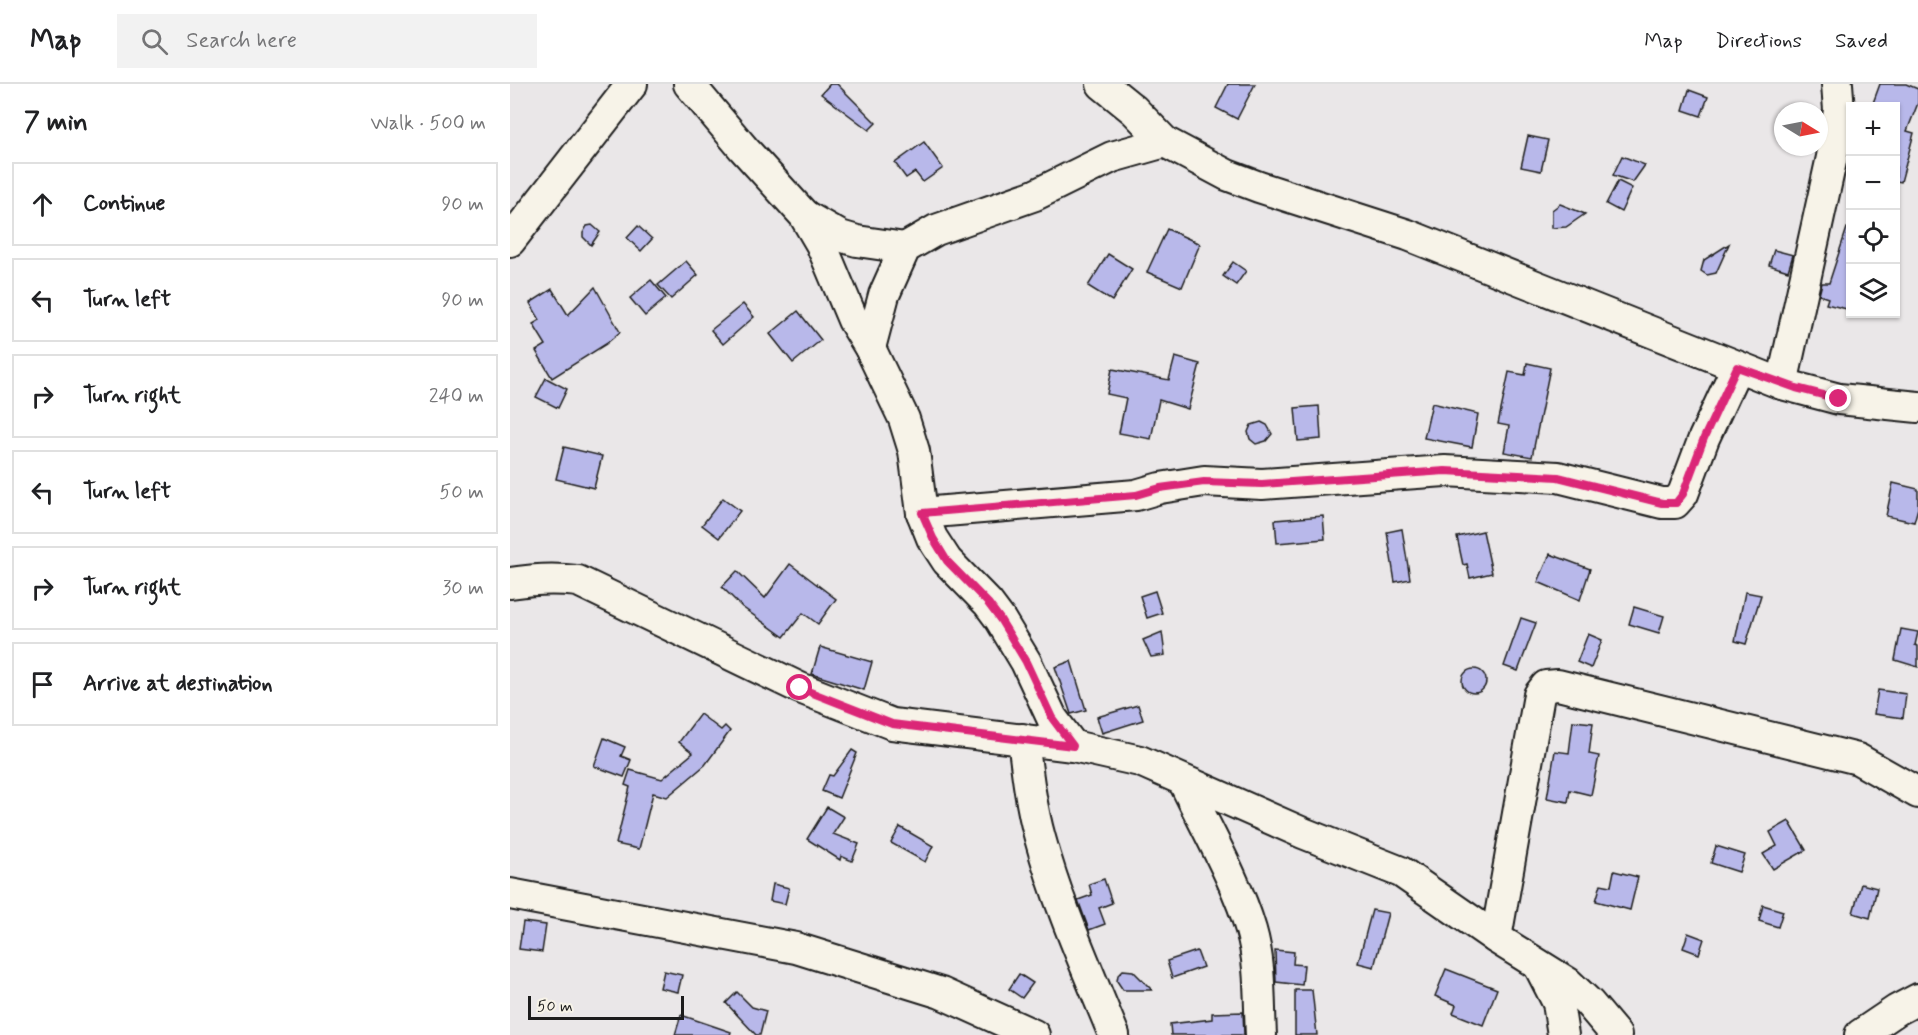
<!DOCTYPE html>
<html lang="en">
<head>
<meta charset="utf-8">
<style>
  body { margin:0; font-family:Mynerve,sans-serif; background:#f2f2f2; color:#202124 }
  .controls { position:absolute; right:18px; top:18px; display:grid; overflow:hidden; border-radius:0px; box-shadow:0 2px 4px #0004 }
  .controls button { width:54px; height:54px; display:grid; place-items:center; padding:0; border:0; border-bottom:2px solid #e0e0e0; background:#fff; color:#202124; font:30px sans-serif }
  .compass { position:absolute; left:1264px; top:18px; width:54px; height:54px; border-radius:50%; background:#fff; box-shadow:0 2px 4px #0004; rotate:100deg }
  .scale { position:absolute; left:18px; bottom:15px; width:156px; box-sizing:border-box; padding-left:6px; border:3px solid #1c1c1c; border-top:0; font-size:16px; line-height:21px; white-space:nowrap; color:#1c1c1c; -webkit-text-stroke:4px #f7f3e8; paint-order:stroke }
  .stop { position:absolute; width:18px; height:18px; margin:-14px; border:4px solid #db2777; border-radius:50%; background:#fff }
  .stop.end { background:#db2777; border-color:#fff; box-shadow:0 2px 6px #0008 }
  .list { margin:0; padding:0; list-style:none }
  h2 { display:flex; justify-content:space-between; align-items:center; height:78px; margin:0; padding:0 24px; font-size:26px }
  h2 small { font-size:20px; font-weight:400; color:#757577 }
  .list li { display:grid; grid-template-columns:39px 1fr auto; gap:18px; align-items:center; box-sizing:border-box; height:84px; margin:0 12px 12px; padding:0 12px; border:2px solid #e0e0e0; border-radius:0px }
  .list b { display:block; font-size:22px; white-space:nowrap }
  .list em { font-size:20px; font-style:normal; color:#757577 }
  .icon { flex:none; width:33px; height:33px; fill:none; stroke:currentColor; stroke-width:2; stroke-linecap:round; stroke-linejoin:round }
  .map { position:relative; flex:none; width:1408px; height:951px; overflow:hidden }
  header { display:flex; align-items:center; gap:36px; box-sizing:border-box; height:84px; padding:0 30px; background:#fff; border-bottom:2px solid #e0e0e0 }
  header strong { font-size:28px }
  nav { display:flex; gap:33px; margin-inline-start:auto; font-size:21px }
  .search { width:420px; height:54px; background:#f2f2f2; display:flex; align-items:center; gap:15px; box-sizing:border-box; padding:0 21px; border-radius:0px; color:#757577; font-size:22px }
  main { display:flex }
  aside { flex:1; background:#fff }
  .map>svg:first-child { display:block }
  .building { fill:#b8b8ea; stroke:#1c1c1c; stroke-width:1.5 }
  .lines { fill:none; stroke-linecap:round; stroke-linejoin:round }
  .minor-casing { stroke:#1c1c1c; stroke-width:34 }
  .minor { stroke:#f7f3e8; stroke-width:30 }
  .route { stroke:#db2777; stroke-width:8 }
</style>
</head>
<body>
<header>
<strong>Map</strong>
<div class="search"><svg class="icon" aria-label="search" viewBox="0 0 24 24"><circle cx="10" cy="10" r="6"/><path d="M15 15l6 6"/></svg>Search here</div>
<nav><a>Map</a><a>Directions</a><a>Saved</a></nav>
</header>
<main>
<aside>
<h2>7 min<small>Walk · 500 m</small></h2>
<ul class="list">
<li><svg class="icon" aria-label="ahead" viewBox="0 0 24 24"><path d="M12 20V5M6 11l6-6 6 6"/></svg><div><b>Continue</b></div><em>90 m</em></li>
<li><svg class="icon" aria-label="left" viewBox="0 0 24 24"><path d="M17 20v-9H6M10 6l-5 5 5 5"/></svg><div><b>Turn left</b></div><em>90 m</em></li>
<li><svg class="icon" aria-label="right" viewBox="0 0 24 24"><path d="M7 20v-9h11M14 6l5 5-5 5"/></svg><div><b>Turn right</b></div><em>240 m</em></li>
<li><svg class="icon" aria-label="left" viewBox="0 0 24 24"><path d="M17 20v-9H6M10 6l-5 5 5 5"/></svg><div><b>Turn left</b></div><em>50 m</em></li>
<li><svg class="icon" aria-label="right" viewBox="0 0 24 24"><path d="M7 20v-9h11M14 6l5 5-5 5"/></svg><div><b>Turn right</b></div><em>30 m</em></li>
<li><svg class="icon" aria-label="arrive" viewBox="0 0 24 24"><path d="M6 21V4h12l-3 4 3 4H6"/></svg><div><b>Arrive at destination</b></div></li>
</ul>
</aside>
<div class="map">
<svg width="1408" height="951" viewBox="0 0 1408 951">
  <rect width="100%" height="100%" fill="#eae7e8"/>
  <filter id="ink" filterUnits="userSpaceOnUse"><feTurbulence type="fractalNoise" baseFrequency=".0167" numOctaves="2"/><feDisplacementMap in="SourceGraphic" scale="12" xChannelSelector="R" yChannelSelector="G"/><feConvolveMatrix kernelMatrix="1 2 1 2 8 2 1 2 1" color-interpolation-filters="sRGB"/></filter>
  <g filter="url(#ink)">
    <g class="building">
      <polygon points="320,0 327,0 366,39 359,46 311,10"/>
      <polygon points="718,0 745,0 727,35 706,24"/>
      <polygon points="1370,0 1396,0 1408,5 1408,19 1397,47 1404,49 1391,98 1386,97 1386,22 1372,22 1363,19"/>
      <polygon points="1179,6 1198,13 1191,32 1173,26"/>
      <polygon points="1018,52 1038,56 1031,87 1011,83"/>
      <polygon points="414,58 433,84 413,98 405,88 396,94 385,79"/>
      <polygon points="1112,72 1135,81 1123,98 1103,91"/>
      <polygon points="1108,97 1122,104 1111,128 1096,120"/>
      <polygon points="1050,120 1075,130 1056,143 1042,144 1042,126"/>
      <polygon points="82,141 90,148 81,161 73,153 73,149 77,142"/>
      <polygon points="128,142 142,155 131,167 117,154"/>
      <polygon points="1337,144 1341,144 1341,226 1316,220 1318,214 1309,211 1312,199 1319,199"/>
      <polygon points="657,145 690,160 672,203 637,188"/>
      <polygon points="1219,160 1206,189 1197,191 1191,187 1194,176"/>
      <polygon points="1264,166 1283,171 1278,187 1259,181"/>
      <polygon points="598,170 622,185 602,217 578,202"/>
      <polygon points="176,177 188,191 161,215 148,201"/>
      <polygon points="723,178 736,187 726,201 713,192"/>
      <polygon points="141,196 156,214 135,232 120,214"/>
      <polygon points="85,203 110,248 96,260 42,294 26,267 36,261 23,240 30,236 20,219 42,205 58,231"/>
      <polygon points="233,220 244,233 213,260 201,246"/>
      <polygon points="288,227 311,256 283,279 260,250"/>
      <polygon points="665,273 690,280 678,325 649,316 641,355 609,349 616,314 597,310 602,285 659,296"/>
      <polygon points="1017,279 1040,284 1022,373 994,368 999,342 988,340 999,288 1015,291"/>
      <polygon points="36,294 57,305 48,324 26,313"/>
      <polygon points="922,319 968,330 962,363 914,354"/>
      <polygon points="809,322 811,355 788,357 785,324"/>
      <polygon points="751,338 757,341 762,350 756,357 746,360 740,355 738,348 741,341"/>
      <polygon points="54,363 92,372 84,404 46,395"/>
      <polygon points="1383,399 1408,405 1408,424 1404,438 1376,432"/>
      <polygon points="213,414 230,427 209,454 192,441"/>
      <polygon points="813,432 815,455 767,459 765,436"/>
      <polygon points="892,445 900,495 885,498 877,448"/>
      <polygon points="973,447 982,489 960,494 957,480 953,481 947,453"/>
      <polygon points="1040,470 1080,485 1070,516 1028,498"/>
      <polygon points="280,480 326,515 308,540 293,529 274,553 232,523 212,503 227,487 255,514"/>
      <polygon points="645,507 652,529 637,534 630,512"/>
      <polygon points="1235,508 1251,511 1236,560 1225,557"/>
      <polygon points="1124,523 1154,532 1149,549 1119,540"/>
      <polygon points="1011,534 1026,539 1008,587 994,582"/>
      <polygon points="1391,545 1408,548 1405,561 1408,562 1408,583 1385,576"/>
      <polygon points="652,548 655,571 641,573 633,556"/>
      <polygon points="1078,550 1092,556 1081,584 1067,578"/>
      <polygon points="310,563 362,578 354,606 302,590"/>
      <polygon points="561,577 576,626 561,630 545,583"/>
      <circle cx="964" cy="597" r="12"/>
      <polygon points="1368,606 1396,610 1393,634 1364,630"/>
      <polygon points="628,621 633,636 592,649 587,633"/>
      <polygon points="190,630 211,646 215,642 220,647 195,681 157,713 143,709 129,765 106,760 120,703 115,701 120,686 152,695 183,669 169,658"/>
      <polygon points="1063,637 1083,639 1079,670 1089,672 1081,711 1060,706 1058,718 1037,714 1045,667 1059,669"/>
      <polygon points="94,654 115,663 111,672 121,676 114,693 84,682"/>
      <polygon points="342,666 347,669 329,714 312,707 319,691 323,692"/>
      <polygon points="317,723 334,733 323,750 349,760 342,777 331,772 330,776 297,755"/>
      <polygon points="1279,737 1296,766 1263,785 1253,770 1267,762 1260,748"/>
      <polygon points="390,743 423,762 415,778 381,759"/>
      <polygon points="1206,762 1235,771 1229,788 1201,779"/>
      <polygon points="1104,787 1128,793 1120,826 1086,817 1091,800 1101,802"/>
      <polygon points="594,795 602,819 589,824 595,840 579,846 568,816 582,811 579,800"/>
      <polygon points="263,800 279,804 275,820 260,817"/>
      <polygon points="1351,800 1367,804 1360,834 1343,829"/>
      <polygon points="1253,821 1273,827 1268,843 1249,837"/>
      <polygon points="862,826 878,829 864,883 848,879"/>
      <polygon points="13,838 36,841 32,868 9,865"/>
      <polygon points="1178,849 1194,855 1189,870 1173,864"/>
      <polygon points="765,866 784,868 783,880 794,881 792,901 766,898"/>
      <polygon points="687,867 693,883 662,894 657,877"/>
      <polygon points="936,885 987,905 973,941 943,929 946,921 925,912"/>
      <polygon points="613,886 623,887 642,906 613,906 607,897 608,891"/>
      <polygon points="154,887 172,891 168,908 150,904"/>
      <polygon points="509,890 523,899 512,914 499,905"/>
      <polygon points="785,906 802,906 807,951 785,951"/>
      <polygon points="227,908 242,923 256,927 250,951 246,951 216,919"/>
      <polygon points="733,928 734,951 661,951 660,940 702,935 702,929"/>
      <polygon points="171,931 221,948 220,951 165,951"/>
    </g>
    <g class="lines">
      <defs>
        <g id="minor">
          <polyline points="179,0 233,64 294,131 311,160 343,236 360,264 394,335 404,367 412,429 422,454 437,477 478,519 490,535 516,578 542,634 563,662"/>
          <polyline points="592,0 624,26 655,58 717,91 749,103 898,151 1272,300 1329,315 1408,323"/>
          <polyline points="297,133 330,152 347,157 395,164"/>
          <polyline points="0,157 122,0"/>
          <polyline points="360,264 374,211 395,164 426,146 525,111 602,73 655,58"/>
          <polyline points="1272,300 1322,73 1329,26 1327,0"/>
          <polyline points="412,429 626,411 650,404 694,397 752,400 935,387 1048,393 1152,419 1165,419 1173,410 1194,354 1227,283"/>
          <path d="M 0,499 C 24,495 44,494 68,497 L 290,604 L 382,640 L 563,662 L 630,677 L 793,749 L 891,788 L 986,854 L 1058,899 L 1079,919 L 1106,951"/>
          <path d="M 513,655 C 517,688 521,722 530,754 C 548,821 578,887 604,951"/>
          <path d="M 674,698 C 696,744 727,798 741,846 C 751,880 749,916 751,951"/>
          <polyline points="0,810 286,864 431,909 524,951"/>
          <polyline points="986,854 1029,611 1036,602 1048,601 1348,675 1408,709"/>
          <polyline points="1029,882 1048,919 1053,951"/>
          <polyline points="1350,951 1387,926 1408,915"/>
        </g>
      </defs>
      <use href="#minor" class="minor-casing"/>
      <use href="#minor" class="minor"/>
    </g>
  </g>
  <g class="lines" filter="url(#ink)">
    <polyline class="route" points="290,604 382,640 563,662 542,634 516,578 490,535 478,519 437,477 423,454 412,429 626,411 650,404 694,398 752,400 935,387 1048,393 1152,419 1166,419 1173,410 1194,354 1227,283 1286,304 1329,315"/>
  </g>
</svg>
<div class="controls">
<button>+</button>
<button>−</button>
<button><svg class="icon" aria-label="locate" viewBox="0 0 24 24"><circle cx="12" cy="12" r="6"/><path d="M12 2v4M12 18v4M2 12h4M18 12h4"/></svg></button>
<button><svg class="icon" aria-label="layers" viewBox="0 0 24 24"><path d="M12 4l9 5-9 5-9-5zM3 14l9 5 9-5"/></svg></button>
</div>
<svg class="compass" viewBox="-18 -18 36 36"><path d="M0-13l5 13h-10z" fill="#e53935"/><path d="M0 13l5-13h-10z" fill="#757577"/></svg>
<div class="scale">50 m</div>
<div class="stop" style="left:290px;top:604px"></div>
<div class="stop end" style="left:1329px;top:315px"></div>
</div>
</main>
</body>
</html>
